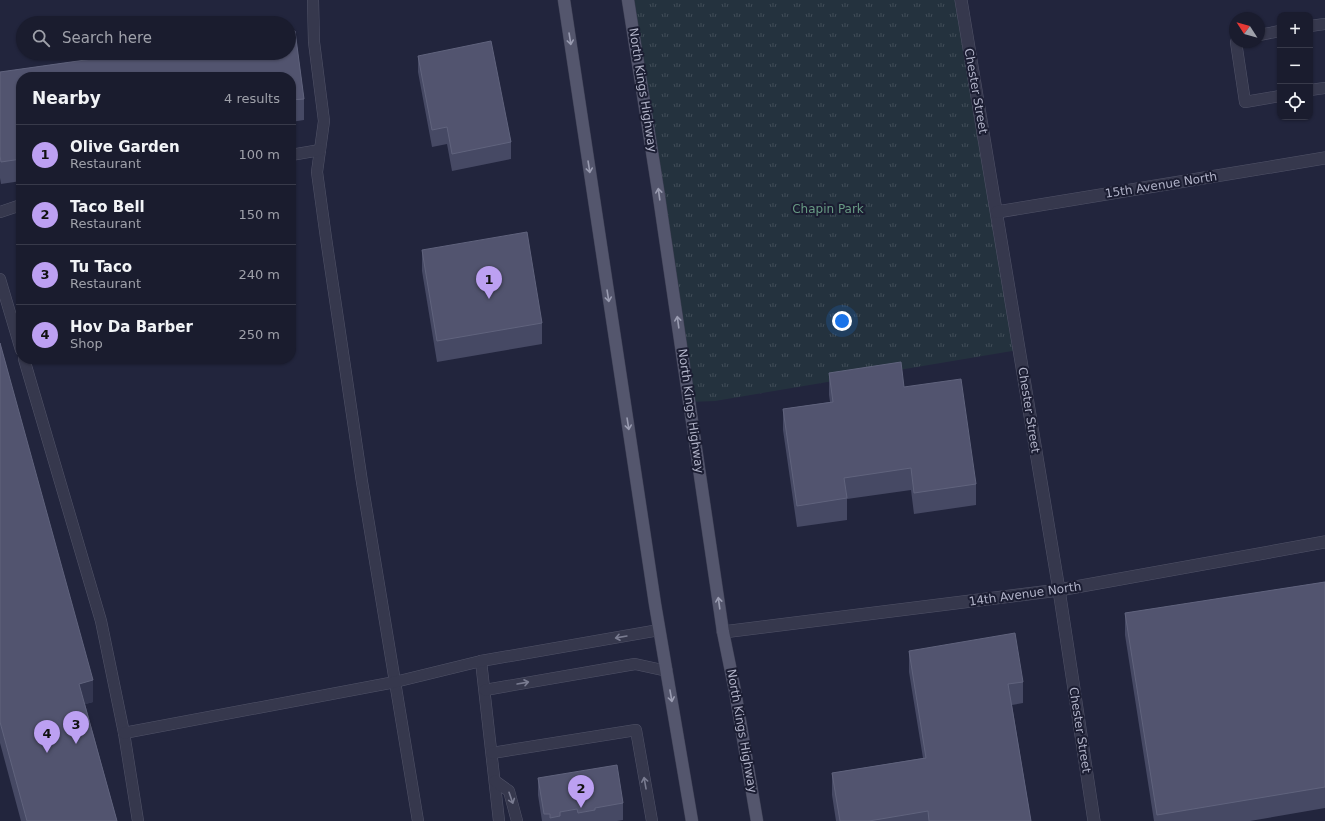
<!DOCTYPE html>
<html lang="en">
<head>
<meta charset="utf-8">
<style>
  body { margin:0; font-family:"DejaVu Sans",sans-serif; background:#27293a; color:#f1f3f6 }
  .controls { position:absolute; right:12px; top:12px; display:grid; overflow:hidden; border-radius:8px; box-shadow:0 1px 3px #0004 }
  .controls button { width:36px; height:36px; display:grid; place-items:center; padding:0; border:0; border-bottom:1px solid #383a4a; background:#1a1c2e; color:#f1f3f6; font:20px sans-serif }
  .compass { position:absolute; left:1229px; top:12px; width:36px; height:36px; border-radius:50%; background:#1a1c2e; box-shadow:0 1px 3px #0004; rotate:306deg }
  .you { position:absolute; left:842px; top:321px; width:14px; height:14px; margin:-10px; border:3px solid #fff; border-radius:50%; background:#1a73e8; box-shadow:0 0 0 6px #1a73e833 }
  .badge { display:grid; place-items:center; width:26px; height:26px; border-radius:50%; background:#bca0f2; color:#111; font-size:13px; font-weight:700 }
  .pin { position:absolute; translate:-50% -33px; filter:drop-shadow(0 1px 2px #0008) }
  .pin::after { content:''; position:absolute; top:21px; width:14px; height:12px; background:inherit; clip-path:polygon(0 0,100% 0,50% 100%) }
  .list { margin:0; padding:0; list-style:none }
  h2 { display:flex; justify-content:space-between; align-items:center; height:52px; margin:0; padding:0 16px; font-size:17px }
  h2 small { font-size:13px; font-weight:400; color:#9fa1aa }
  .list li { display:grid; grid-template-columns:26px 1fr auto; gap:12px; align-items:center; box-sizing:border-box; height:60px; padding:0 16px; border-top:1px solid #383a4a }
  .list b { display:block; font-size:15px; white-space:nowrap }
  .list p { margin:0; font-size:13px; white-space:nowrap; color:#9fa1aa }
  .list em { font-size:13px; font-style:normal; color:#9fa1aa }
  .icon { flex:none; width:22px; height:22px; fill:none; stroke:currentColor; stroke-width:2; stroke-linecap:round; stroke-linejoin:round }
  .map { position:relative; flex:none; width:1325px; height:821px; overflow:hidden }
  .search { position:absolute; background:#1a1c2e; box-shadow:0 1px 3px #0004; left:16px; top:16px; width:280px; height:44px; display:flex; align-items:center; gap:10px; box-sizing:border-box; padding:0 14px; border-radius:22px; color:#9fa1aa; font-size:15px }
  .panel { position:absolute; background:#1a1c2e; box-shadow:0 1px 3px #0004; left:16px; top:72px; width:280px; height:292px; border-radius:16px }
  .map>svg:first-child { display:block }
  .park { fill:url(#park-tufts) }
  .lines { fill:none; stroke-linecap:round; stroke-linejoin:round }
  .service-casing { stroke:#515368; stroke-width:12 }
  .minor-casing { stroke:#515368; stroke-width:13 }
  .primary-casing { stroke:#3f4156; stroke-width:13 }
  .service { stroke:#36384d; stroke-width:11 }
  .minor { stroke:#36384d; stroke-width:12 }
  .primary { stroke:#54566d; stroke-width:12 }
  .wall { fill:#464964 }
  .shaded-wall { fill:#333650 }
  .building { fill:#52546f; stroke:#60637d }
  .oneway { stroke:#9a9cb1 }
  .oneway2 { stroke:#7a7c91 }
  .labels { text-anchor:middle; dominant-baseline:central; stroke-width:4; stroke-linejoin:round; paint-order:stroke }
  .street-label { font-size:12px; fill:#b1b3c8; stroke:#1b1d32 }
  .park-label { font-size:12px; fill:#679a83; stroke:#1b1d32 }
</style>
</head>
<body>
<div class="map">
<svg width="1325" height="821" viewBox="0 0 1325 821">
  <defs>
    <pattern id="park-tufts" width="24" height="20" patternUnits="userSpaceOnUse"><rect width="24" height="20" fill="#24323e"/><path d="M3 7l-1-3M5 7V3M7 7l1-3M15 17l-1-3M17 17v-4M19 17l1-3" fill="none" stroke="#414d58"/></pattern>
  </defs>
  <rect width="100%" height="100%" fill="#22253d"/>
  <polygon class="park" points="628,0 961,0 1018,350 715,401 689,402"/>
  <g class="lines">
    <defs>
      <g id="service">
        <polyline points="313,0 314,42 324,121 317,172 326,238 362,482 418,821"/>
        <polyline points="1310,26 1325,24"/>
        <polyline points="1259,35 1280,31"/>
        <polyline points="1236,42 1245,102 1280,96"/>
        <polyline points="1310,90 1325,88"/>
        <polyline points="291,155 320,150"/>
        <polyline points="0,212 21,205"/>
        <polyline points="0,279 21,350"/>
        <polyline points="24,359 101,621 124,733 138,821"/>
        <polyline points="481,661 499,821"/>
        <polyline points="485,690 635,664 667,671"/>
        <polyline points="124,733 395,682 481,661 659,630"/>
        <polyline points="492,753 636,730 652,821"/>
        <polyline points="495,781 509,791 517,821"/>
      </g>
      <g id="minor">
        <polyline points="961,0 1059,590 1094,821"/>
        <polyline points="997,212 1325,158"/>
        <polyline points="723,632 1059,590 1325,542"/>
      </g>
      <g id="primary">
        <polyline points="564,0 655,604 692,821"/>
        <polyline points="628,0 658,190 723,632 735,691 757,821"/>
      </g>
    </defs>
    <use href="#service" class="service-casing"/>
    <use href="#minor" class="minor-casing"/>
    <use href="#primary" class="primary-casing"/>
    <use href="#service" class="service"/>
    <use href="#minor" class="minor"/>
    <use href="#primary" class="primary"/>
  </g>
  <g class="wall">
    <polygon points="289,31 295,31 304,99 304,120 291,122 291,77 21,77 21,181 1,184 0,178 0,72 135,53 289,53"/>
    <polygon points="418,56 511,142 511,159 452,171 447,144 432,147 418,72"/>
    <polygon points="422,250 542,323 542,344 437,362 422,271"/>
    <polygon points="0,343 93,702 85,704 117,821 21,821 0,743"/>
    <polygon points="829,373 904,387 976,484 976,505 914,514 911,490 847,499 847,520 797,527 783,430 783,409 830,402 829,395"/>
    <polygon points="1325,582 1325,808 1250,821 1154,821 1125,635 1125,613"/>
    <polygon points="909,651 1023,682 1023,703 1012,705 1031,821 836,821 832,795 832,773 923,758 909,672"/>
    <polygon points="538,778 623,803 623,820 617,821 542,821 538,795"/>
  </g>
  <polygon class="shaded-wall" points="93,680 93,702 79,706 79,684"/>
  <g class="building">
    <polygon points="289,31 295,31 304,99 291,100 291,77 21,77 21,159 1,162 0,156 0,72 135,53 289,53"/>
    <polygon points="491,41 511,142 452,154 447,127 432,130 418,56"/>
    <polygon points="527,232 542,323 437,341 422,250"/>
    <polygon points="0,343 93,680 79,684 117,821 27,821 0,722"/>
    <polygon points="901,362 904,387 961,379 976,484 914,493 911,468 844,478 847,498 797,506 783,409 833,402 829,373"/>
    <polygon points="1325,582 1325,787 1157,815 1125,613"/>
    <polygon points="1015,633 1023,682 1008,684 1031,821 929,821 928,811 869,821 840,821 832,773 926,758 909,651"/>
    <polygon points="617,765 623,803 595,808 595,810 578,813 577,809 560,812 560,816 550,818 550,814 544,814 538,778"/>
  </g>
  <defs><path id="oneway-shaft" d="M-6 0H5M1.5-3L5.5 0L1.5 3" fill="none" stroke-width="1.6" stroke-linecap="round" stroke-linejoin="round"/></defs>
  <g class="oneway">
    <use href="#oneway-shaft" transform="translate(570 39) rotate(81)"/>
    <use href="#oneway-shaft" transform="translate(589 167) rotate(81)"/>
    <use href="#oneway-shaft" transform="translate(659 194) rotate(-98)"/>
    <use href="#oneway-shaft" transform="translate(608 296) rotate(81)"/>
    <use href="#oneway-shaft" transform="translate(678 322) rotate(-98)"/>
    <use href="#oneway-shaft" transform="translate(628 424) rotate(81)"/>
    <use href="#oneway-shaft" transform="translate(719 603) rotate(-98)"/>
    <use href="#oneway-shaft" transform="translate(671 696) rotate(80)"/>
  </g>
  <g class="oneway2">
    <use href="#oneway-shaft" transform="translate(621 637) rotate(170)"/>
    <use href="#oneway-shaft" transform="translate(523 683) rotate(-10)"/>
    <use href="#oneway-shaft" transform="translate(645 783) rotate(-100)"/>
    <use href="#oneway-shaft" transform="translate(511 798) rotate(71)"/>
  </g>
  <g class="labels">
    <g class="street-label">
      <text transform="translate(643 90) rotate(81)">North Kings Highway</text>
      <text transform="translate(976 91) rotate(80)">Chester Street</text>
      <text transform="translate(1161 185) rotate(-9)">15th Avenue North</text>
      <text transform="translate(1029 410) rotate(81)">Chester Street</text>
      <text transform="translate(691 411) rotate(82)">North Kings Highway</text>
      <text transform="translate(1025 594) rotate(-8)">14th Avenue North</text>
      <text transform="translate(1080 730) rotate(81)">Chester Street</text>
      <text transform="translate(742 731) rotate(80)">North Kings Highway</text>
    </g>
    <g class="park-label">
      <text x="828" y="209">Chapin Park</text>
    </g>
  </g>
</svg>
<div class="controls">
<button>+</button>
<button>−</button>
<button><svg class="icon" aria-label="locate" viewBox="0 0 24 24"><circle cx="12" cy="12" r="6"/><path d="M12 2v4M12 18v4M2 12h4M18 12h4"/></svg></button>
</div>
<svg class="compass" viewBox="-18 -18 36 36"><path d="M0-13l5 13h-10z" fill="#e53935"/><path d="M0 13l5-13h-10z" fill="#9fa1aa"/></svg>
<div class="you"></div>
<div class="pin badge" style="left:489px;top:299px">1</div>
<div class="pin badge" style="left:581px;top:808px">2</div>
<div class="pin badge" style="left:76px;top:744px">3</div>
<div class="pin badge" style="left:47px;top:753px">4</div>
<div class="search"><svg class="icon" aria-label="search" viewBox="0 0 24 24"><circle cx="10" cy="10" r="6"/><path d="M15 15l6 6"/></svg>Search here</div>
<section class="panel">
<h2>Nearby<small>4 results</small></h2>
<ul class="list">
<li><span class="badge">1</span><div><b>Olive Garden</b><p>Restaurant</p></div><em>100 m</em></li>
<li><span class="badge">2</span><div><b>Taco Bell</b><p>Restaurant</p></div><em>150 m</em></li>
<li><span class="badge">3</span><div><b>Tu Taco</b><p>Restaurant</p></div><em>240 m</em></li>
<li><span class="badge">4</span><div><b>Hov Da Barber</b><p>Shop</p></div><em>250 m</em></li>
</ul>
</section>
</div>
</body>
</html>
